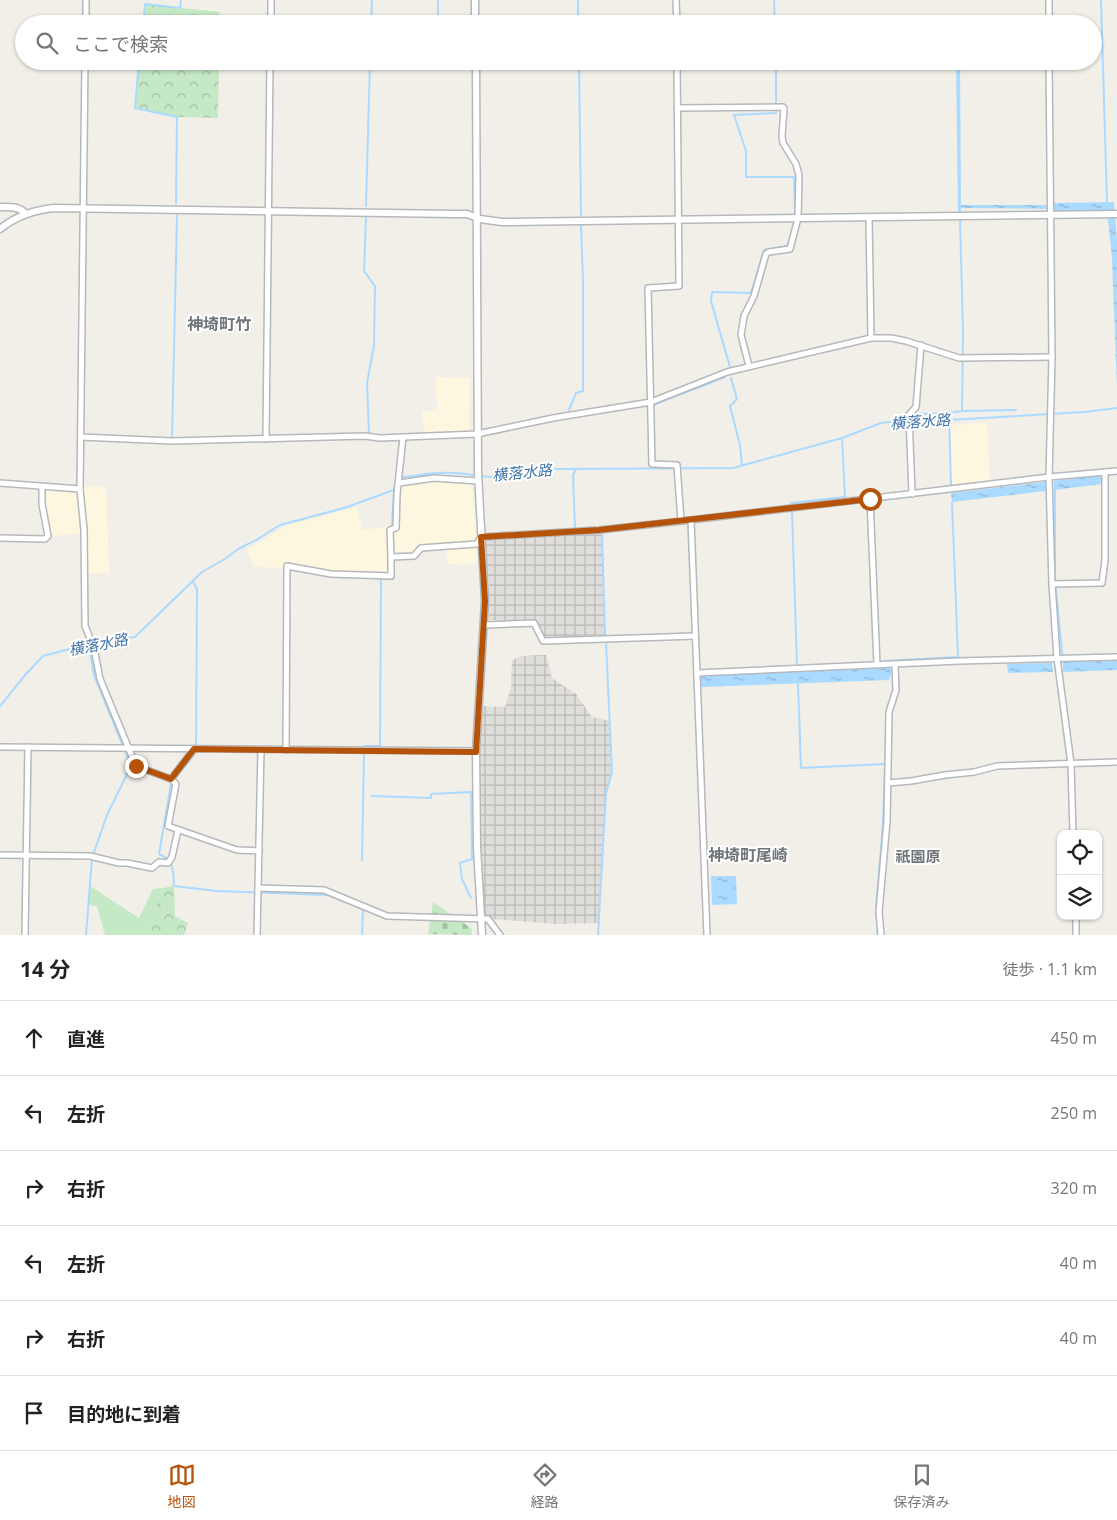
<!DOCTYPE html>
<html lang="ja">
<head>
<meta charset="utf-8">
<style>
  body { margin:0; font-family:"Open Sans","Noto Sans JP",sans-serif; background:#f6f6f6; color:#222 }
  .controls { position:absolute; right:15px; bottom:15px; display:grid; overflow:hidden; border-radius:10px; box-shadow:0 1px 4px #0004 }
  .controls button { width:45px; height:45px; display:grid; place-items:center; padding:0; border:0; border-bottom:1px solid #e0e0e0; background:#fff; color:#222; font:25px sans-serif }
  .stop { position:absolute; width:15px; height:15px; margin:-11px; border:4px solid #b45309; border-radius:50%; background:#fff }
  .stop.end { background:#b45309; border-color:#fff; box-shadow:0 1px 5px #0008 }
  .list { margin:0; padding:0; list-style:none }
  h2 { display:flex; justify-content:space-between; align-items:center; height:65px; margin:0; padding:0 20px; font-size:21px }
  h2 small { font-size:16px; font-weight:400; color:#767676 }
  .list li { display:grid; grid-template-columns:32px 1fr auto; gap:15px; align-items:center; box-sizing:border-box; height:75px; padding:0 20px; border-top:1px solid #e0e0e0 }
  .list b { display:block; font-size:19px; white-space:nowrap }
  .list em { font-size:16px; font-style:normal; color:#767676 }
  .icon { flex:none; width:28px; height:28px; fill:none; stroke:currentColor; stroke-width:2; stroke-linecap:round; stroke-linejoin:round }
  .map { position:relative; flex:none; width:1117px; height:935px; overflow:hidden }
  .search { position:absolute; background:#fff; box-shadow:0 1px 4px #0004; left:15px; right:15px; top:15px; height:55px; display:flex; align-items:center; gap:12px; box-sizing:border-box; padding:0 18px; border-radius:28px; color:#767676; font-size:19px }
  .sheet { height:515px; background:#fff }
  nav { display:flex; justify-content:space-around; align-items:center; box-sizing:border-box; height:70px; border-top:1px solid #e0e0e0; background:#fff; font-size:14px; color:#767676 }
  nav a { display:grid; justify-items:center; gap:2px }
  nav .on { color:#b45309 }
  .map>svg:first-child { display:block }
  .commercial { fill:#fef7e0 }
  .industrial { fill:url(#industrial-grid) }
  .grass { fill:#c5e8c5 }
  .forest { fill:url(#forest-crowns) }
  .cemetery { fill:url(#cemetery-stones) }
  .water { fill:url(#water-ripples) }
  .lines { fill:none; stroke-linecap:round; stroke-linejoin:round }
  .stream { stroke:#aadaff; stroke-width:2 }
  .minor-casing { stroke:#b5b8bc; stroke-width:8 }
  .tertiary-casing { stroke:#b5b8bc; stroke-width:9 }
  .minor { stroke:#fff; stroke-width:5 }
  .tertiary { stroke:#fff; stroke-width:6 }
  .route { stroke:#b45309; stroke-width:6 }
  .labels { text-anchor:middle; dominant-baseline:central; stroke-width:4; stroke-linejoin:round; paint-order:stroke }
  .water-label { font-size:15px; font-style:italic; fill:#4174aa; stroke:#fff }
  .neighbourhood-label { font-size:15px; font-weight:bold; fill:#70757a; stroke:#fff }
  .quarter-label { font-size:16px; font-weight:bold; fill:#70757a; stroke:#fff }
</style>
</head>
<body>
<div class="map">
<svg width="1117" height="935" viewBox="0 0 1117 935">
  <defs>
    <pattern id="industrial-grid" width="8" height="8" patternUnits="userSpaceOnUse" patternTransform="scale(1.25)"><rect width="8" height="8" fill="#e0deda"/><path d="M0 4h8M4 0v8" fill="none" stroke="#b9b8b5"/></pattern>
    <pattern id="forest-crowns" width="20" height="18" patternUnits="userSpaceOnUse" patternTransform="scale(1.25)"><rect width="20" height="18" fill="#c5e8c5"/><path d="M2 6a3 3 0 1 1 6 0M12 15a3 3 0 1 1 6 0" fill="none" stroke="#a3c0a4"/></pattern>
    <pattern id="cemetery-stones" width="16" height="16" patternUnits="userSpaceOnUse" patternTransform="scale(1.25)"><rect width="16" height="16" fill="#c5e8c5"/><path d="M2 7V4a2 2 0 0 1 4 0v3zM10 15v-3a2 2 0 0 1 4 0v3z" fill="#a3c0a4"/></pattern>
    <pattern id="water-ripples" width="26" height="14" patternUnits="userSpaceOnUse" patternTransform="scale(1.25)"><rect width="26" height="14" fill="#aadaff"/><path d="M2 4q2-2 4 0t4 0M15 11q2-2 4 0t4 0" fill="none" stroke="#8eb4d2"/></pattern>
  </defs>
  <rect width="100%" height="100%" fill="#f1efe8"/>
  <g class="commercial">
    <polygon points="436,377 470,378 469,432 424,434 422,412 437,409"/>
    <polygon points="987,423 990,482 951,485 949,425"/>
    <polygon points="435,476 472,478 477,563 447,564 446,549 422,550 415,559 394,559 392,579 331,576 288,568 254,567 247,550 285,526 356,507 363,530 392,526 394,481"/>
    <polygon points="106,486 109,573 82,574 81,533 44,537 40,488"/>
  </g>
  <g class="industrial">
    <polygon points="602,528 605,635 544,637 536,620 489,620 489,587 485,535"/>
    <polygon points="546,655 552,678 576,694 592,717 610,721 612,772 606,793 598,923 555,924 492,919 484,916 480,844 479,768 482,706 505,707 511,687 512,660 522,656"/>
  </g>
  <polygon class="grass" points="90,886 139,918 153,889 163,888 144,935 105,935 97,906 88,905"/>
  <g class="forest">
    <polygon points="145,4 219,12 219,24 143,24"/>
    <polygon points="139,61 219,61 218,118 177,117 135,108"/>
    <polygon points="174,886 175,916 188,923 184,935 144,935 163,888"/>
  </g>
  <polygon class="cemetery" points="433,902 471,928 472,935 428,934"/>
  <g class="water">
    <polygon points="956,61 960,61 961,205 1053,205 1053,203 1114,202 1117,241 1117,388 1112,258 1107,210 1053,211 1053,209 961,208 961,211 958,212"/>
    <polygon points="1101,475 1102,484 1054,490 1054,481"/>
    <polygon points="1045,482 1046,491 952,502 951,493"/>
    <polygon points="1117,661 1117,670 1063,672 1063,662"/>
    <polygon points="1052,663 1053,672 1008,673 1007,664"/>
    <polygon points="890,668 892,672 889,680 700,687 700,675"/>
    <polygon points="711,876 736,876 737,904 712,905"/>
  </g>
  <g class="lines">
    <g class="stream">
      <polyline points="438,0 438,24"/>
      <polyline points="578,0 578,24"/>
      <polyline points="774,0 775,24"/>
      <polyline points="1101,0 1107,202"/>
      <polyline points="143,24 145,4 180,8 181,0"/>
      <polyline points="371,24 372,0"/>
      <polyline points="139,61 135,108 177,117 176,203"/>
      <polyline points="579,61 581,215"/>
      <polyline points="776,61 776,104"/>
      <polyline points="776,110 776,113 734,115 746,151 746,177 794,177 795,213"/>
      <polyline points="366,206 370,61"/>
      <polyline points="366,218 364,271 375,286 374,346 367,383 369,433"/>
      <polyline points="730,367 711,301 712,292 751,293 764,250 787,246 791,236"/>
      <polyline points="731,378 737,399 730,406 740,445 742,466"/>
      <polyline points="653,405 725,377"/>
      <polyline points="569,410 576,393 583,391 583,280 581,225"/>
      <polyline points="963,411 1016,410"/>
      <polyline points="915,414 948,413"/>
      <polyline points="172,439 177,215"/>
      <polyline points="576,469 573,475 575,529 577,529"/>
      <polyline points="481,476 492,477 526,470 561,469 733,468 842,438 881,423 903,420 948,420 1085,412 1117,408"/>
      <path d="M 399,477 C 413,477 426,473 439,473 C 451,472 464,474 476,475"/>
      <polyline points="951,485 949,413 962,411 963,331 960,220"/>
      <polyline points="1055,488 1055,581 1063,662"/>
      <polyline points="791,503 845,497 842,438"/>
      <polyline points="792,512 797,664"/>
      <polyline points="392,527 394,490"/>
      <polyline points="602,533 605,635"/>
      <polyline points="393,534 393,554"/>
      <path d="M 193,582 L 197,589 L 196,752 L 171,784 L 159,854 C 175,861 173,871 174,886 L 217,891 L 328,895 L 363,909 L 362,935"/>
      <polyline points="885,668 885,661 958,657 952,502"/>
      <polyline points="798,684 801,768 885,764 883,824 876,908 878,935"/>
      <polyline points="0,706 26,674 43,656 96,642 135,637 202,572 225,559 238,549 258,539 280,525 344,508 394,490 396,480"/>
      <polyline points="364,746 380,746 381,578 392,579 393,576"/>
      <polyline points="372,796 431,798 431,794 471,792 472,859 460,863 462,879 471,898"/>
      <polyline points="362,860 364,754"/>
      <polyline points="86,935 92,858 107,815 131,766 94,675 89,646"/>
      <polyline points="598,935 606,793 612,772 606,642"/>
    </g>
    <defs>
      <g id="minor">
        <polyline points="676,0 677,24"/>
        <polyline points="1049,0 1049,24"/>
        <polyline points="86,24 86,0"/>
        <polyline points="271,24 271,0"/>
        <polyline points="85,61 80,489 84,530 85,626 94,648 100,679 136,766 171,779 176,784 168,826 237,850 259,851"/>
        <polyline points="677,61 679,286 648,288 652,464 677,465 681,521"/>
        <polyline points="1049,61 1052,357 1049,477 1052,584 1057,658 1071,764 1073,834"/>
        <polyline points="677,108 783,107 784,108 782,136 783,143 796,164 799,175 798,218 790,249 769,252 766,254 754,296 744,316 741,335 749,366"/>
        <polyline points="869,218 871,338"/>
        <polyline points="81,437 172,441 365,436 380,438 477,434 553,418 651,402 727,372 871,338 891,338 906,341 959,358 1052,357"/>
        <polyline points="266,439 270,61"/>
        <polyline points="0,483 80,489"/>
        <polyline points="399,483 434,478 478,481"/>
        <polyline points="912,494 909,415 916,407 921,345"/>
        <polyline points="870,499 877,665"/>
        <polyline points="691,520 707,935"/>
        <polyline points="0,538 45,539 48,536 42,504 42,486"/>
        <polyline points="391,557 390,530 396,528 397,494 403,437"/>
        <polyline points="1052,584 1102,583 1105,560 1105,472"/>
        <polyline points="485,625 534,623 543,641 695,636"/>
        <polyline points="697,673 959,661 1117,657"/>
        <polyline points="0,747 476,751"/>
        <polyline points="286,750 287,566 331,574 391,576 391,557 414,556 421,548 477,544 481,537 599,530 691,520 1049,477 1117,471"/>
        <polyline points="171,779 194,749"/>
        <polyline points="888,783 911,781 945,775 974,772 997,766 1117,762"/>
        <polyline points="0,855 90,856 119,863 127,863 152,868 159,862 168,863 172,857 178,830"/>
        <polyline points="258,888 324,890 387,916 488,919 500,935"/>
        <polyline points="1076,916 1076,935"/>
        <polyline points="25,935 28,747"/>
        <polyline points="257,935 261,750"/>
        <polyline points="881,935 879,912 887,821 889,712 896,690 895,665"/>
      </g>
      <g id="tertiary">
        <polyline points="475,0 475,24"/>
        <polyline points="476,61 478,473 485,601 476,751 477,847 482,935"/>
        <path d="M 0,207 C 10,207 19,206 26,214"/>
        <path d="M 0,229 C 16,216 34,210 54,208 L 454,214 L 467,214 L 480,219 L 502,222 L 1117,214"/>
      </g>
    </defs>
    <use href="#minor" class="minor-casing"/>
    <use href="#tertiary" class="tertiary-casing"/>
    <use href="#minor" class="minor"/>
    <use href="#tertiary" class="tertiary"/>
  </g>
  <g class="lines">
    <polyline class="route" points="136,766 171,779 194,749 476,752 485,601 481,537 599,530 870,499"/>
  </g>
  <g class="labels">
    <g class="water-label">
      <text transform="translate(920 421) rotate(-4)">横落水路</text>
      <text transform="translate(522 472) rotate(-6)">横落水路</text>
      <text transform="translate(98 644) rotate(-11)">横落水路</text>
    </g>
    <g class="neighbourhood-label">
      <text x="918" y="856">祇園原</text>
    </g>
    <g class="quarter-label">
      <text x="219" y="324">神埼町竹</text>
      <text x="748" y="855">神埼町尾崎</text>
    </g>
  </g>
</svg>
<div class="controls">
<button><svg class="icon" aria-label="locate" viewBox="0 0 24 24"><circle cx="12" cy="12" r="6"/><path d="M12 2v4M12 18v4M2 12h4M18 12h4"/></svg></button>
<button><svg class="icon" aria-label="layers" viewBox="0 0 24 24"><path d="M12 4l9 5-9 5-9-5zM3 14l9 5 9-5"/></svg></button>
</div>
<div class="stop" style="left:870px;top:499px"></div>
<div class="stop end" style="left:136px;top:766px"></div>
<div class="search"><svg class="icon" aria-label="search" viewBox="0 0 24 24"><circle cx="10" cy="10" r="6"/><path d="M15 15l6 6"/></svg>ここで検索</div>
</div>
<section class="sheet">
<h2>14 分<small>徒歩 · 1.1 km</small></h2>
<ul class="list">
<li><svg class="icon" aria-label="ahead" viewBox="0 0 24 24"><path d="M12 20V5M6 11l6-6 6 6"/></svg><div><b>直進</b></div><em>450 m</em></li>
<li><svg class="icon" aria-label="left" viewBox="0 0 24 24"><path d="M17 20v-9H6M10 6l-5 5 5 5"/></svg><div><b>左折</b></div><em>250 m</em></li>
<li><svg class="icon" aria-label="right" viewBox="0 0 24 24"><path d="M7 20v-9h11M14 6l5 5-5 5"/></svg><div><b>右折</b></div><em>320 m</em></li>
<li><svg class="icon" aria-label="left" viewBox="0 0 24 24"><path d="M17 20v-9H6M10 6l-5 5 5 5"/></svg><div><b>左折</b></div><em>40 m</em></li>
<li><svg class="icon" aria-label="right" viewBox="0 0 24 24"><path d="M7 20v-9h11M14 6l5 5-5 5"/></svg><div><b>右折</b></div><em>40 m</em></li>
<li><svg class="icon" aria-label="arrive" viewBox="0 0 24 24"><path d="M6 21V4h12l-3 4 3 4H6"/></svg><div><b>目的地に到着</b></div></li>
</ul>
</section>
<nav>
<a class="on"><svg class="icon" aria-label="map" viewBox="0 0 24 24"><path d="M3 6l6-2 6 2 6-2v14l-6 2-6-2-6 2zM9 4v14M15 6v14"/></svg>地図</a>
<a><svg class="icon" aria-label="directions" viewBox="0 0 24 24"><path d="M12 3l9 9-9 9-9-9zM9 14v-3h6M13 9l2 2-2 2"/></svg>経路</a>
<a><svg class="icon" aria-label="saved" viewBox="0 0 24 24"><path d="M7 4h10v16l-5-4-5 4z"/></svg>保存済み</a>
</nav>
</body>
</html>
